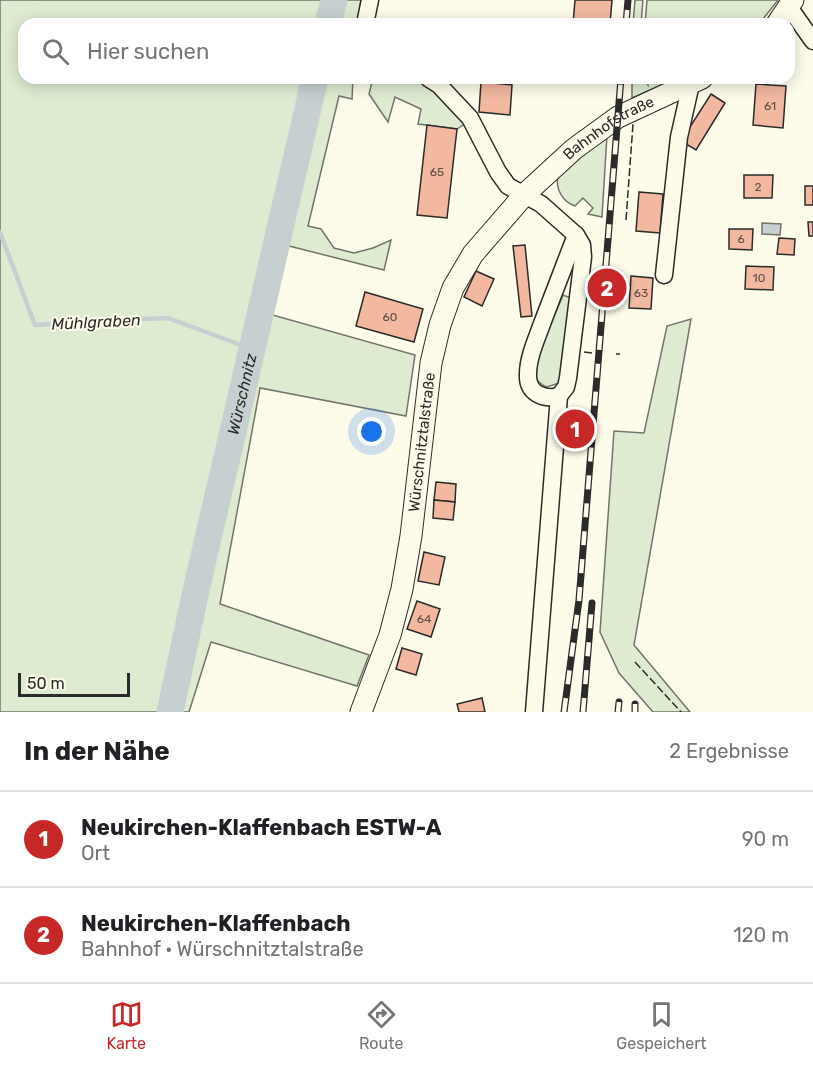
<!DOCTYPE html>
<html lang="de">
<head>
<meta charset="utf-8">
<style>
  body { margin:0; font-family:Rubik,sans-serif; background:#f2f2f2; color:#202124 }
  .scale { position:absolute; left:18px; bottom:15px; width:112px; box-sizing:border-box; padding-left:6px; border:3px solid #2b2b2b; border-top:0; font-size:16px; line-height:21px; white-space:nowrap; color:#2b2b2b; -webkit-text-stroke:4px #fdfbea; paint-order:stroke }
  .you { position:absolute; left:372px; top:432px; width:21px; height:21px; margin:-15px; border:4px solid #fff; border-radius:50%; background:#1a73e8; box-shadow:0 0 0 9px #1a73e833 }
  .badge { display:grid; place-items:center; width:39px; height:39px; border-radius:50%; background:#c62828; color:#fff; font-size:20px; font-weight:700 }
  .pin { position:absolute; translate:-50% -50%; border:3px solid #fff; box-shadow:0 2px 6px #0006 }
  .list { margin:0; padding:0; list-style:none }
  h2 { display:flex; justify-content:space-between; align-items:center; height:78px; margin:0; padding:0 24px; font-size:26px }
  h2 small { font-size:20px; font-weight:400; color:#757577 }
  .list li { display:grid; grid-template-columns:39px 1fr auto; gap:18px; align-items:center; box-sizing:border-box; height:96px; padding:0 24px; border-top:2px solid #e0e0e0 }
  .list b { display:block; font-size:22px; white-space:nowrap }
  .list p { margin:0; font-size:20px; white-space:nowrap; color:#757577 }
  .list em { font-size:20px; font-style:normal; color:#757577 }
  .icon { flex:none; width:33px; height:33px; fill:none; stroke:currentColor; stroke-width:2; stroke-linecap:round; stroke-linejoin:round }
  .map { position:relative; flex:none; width:813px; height:712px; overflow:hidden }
  .search { position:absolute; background:#fff; box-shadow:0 3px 15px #0003; left:18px; right:18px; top:18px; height:66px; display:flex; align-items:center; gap:15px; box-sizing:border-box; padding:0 21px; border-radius:18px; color:#757577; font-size:22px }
  .sheet { height:270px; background:#fff }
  nav { display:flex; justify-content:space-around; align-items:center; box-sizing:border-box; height:84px; border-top:2px solid #e0e0e0; background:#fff; font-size:16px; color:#757577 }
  nav a { display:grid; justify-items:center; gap:3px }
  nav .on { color:#c62828 }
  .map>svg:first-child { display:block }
  .green { fill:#deebd1; stroke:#74746e; stroke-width:1.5 }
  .water { fill:#c7d0d0; stroke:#74746e; stroke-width:1.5 }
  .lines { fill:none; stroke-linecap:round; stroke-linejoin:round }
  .stream { stroke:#c7d0d0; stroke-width:4.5 }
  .river { stroke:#c7d0d0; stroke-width:27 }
  .building { fill:#f2b8a0; stroke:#2b2b2b; stroke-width:1.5 }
  .minor-casing { stroke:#2b2b2b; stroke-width:19 }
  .major-casing { stroke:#2b2b2b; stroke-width:23 }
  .minor { stroke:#fdfbea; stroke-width:16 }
  .major { stroke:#fdfbea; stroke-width:21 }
  .rail-casing { stroke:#2b2b2b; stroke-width:7 }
  .rail { stroke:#fdfbea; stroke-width:4.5; stroke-dasharray:14; stroke-linecap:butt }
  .fence { stroke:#2b2b2b; stroke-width:1.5; stroke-dasharray:8 3; stroke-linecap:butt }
  .labels { text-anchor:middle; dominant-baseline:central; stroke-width:4.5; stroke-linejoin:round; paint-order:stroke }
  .number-label { font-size:12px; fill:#5d4e48 }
  .street-label { font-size:15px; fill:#2b2b2b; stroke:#fdfbea }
  .water-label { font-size:16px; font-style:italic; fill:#2b2b2b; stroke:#fdfbea }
</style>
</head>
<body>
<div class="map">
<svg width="813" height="712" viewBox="0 0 813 712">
  <rect width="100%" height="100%" fill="#fdfbea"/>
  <g class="green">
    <polygon points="0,0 361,0 357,24 24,24 24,78 353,78 352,99 339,96 308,226 321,229 334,248 354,253 373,248 391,240 384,270 285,245 269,314 415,355 406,416 260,388 220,604 369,655 357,686 211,642 189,712 0,712"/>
    <polygon points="635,0 643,0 641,24 633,24"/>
    <polygon points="647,0 778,0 759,24 645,24"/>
    <polygon points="373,78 416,78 445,98 466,123 457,129 418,124 421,109 395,97 388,122 369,94"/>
    <polygon points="632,78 645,78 648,85 649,78 677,78 632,98"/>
    <path d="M 607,135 L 602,217 L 588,214 L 593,208 L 583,198 L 575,206 C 563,202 555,189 558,176 Z"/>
    <path d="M 563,295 L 571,298 L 559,383 L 547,387 C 542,385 538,383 536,378 C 530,361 556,313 563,295 Z"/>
    <polygon points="691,319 634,645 690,712 653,712 619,673 600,632 614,431 644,433 667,326"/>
  </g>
  <polygon class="water" points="762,223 781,224 780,235 762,234"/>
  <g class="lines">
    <polyline class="stream" points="0,232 35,325 97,321 168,318 252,349"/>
    <g class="river">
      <polyline points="328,24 334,0"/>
      <path id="s1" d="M 170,712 L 197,586 L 315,78"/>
    </g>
  </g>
  <g class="building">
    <polygon points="575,0 612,0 610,24 573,24"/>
    <polygon points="481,82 512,85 510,115 479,112"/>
    <polygon points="756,84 786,86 783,128 753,125"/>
    <polygon points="711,94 725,103 696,150 681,141"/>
    <polygon points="427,125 457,129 447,218 417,215"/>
    <polygon points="744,175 773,175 772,198 744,198"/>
    <rect x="805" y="186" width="8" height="19"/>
    <polygon points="639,192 663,194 660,233 636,231"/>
    <polygon points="808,222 813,222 813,236 809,236"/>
    <polygon points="729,229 753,229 752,250 729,249"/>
    <polygon points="779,238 795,239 794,255 777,254"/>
    <polygon points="525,245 532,316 521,317 513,246"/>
    <polygon points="746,266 774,267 773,290 745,289"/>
    <polygon points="476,271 494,279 482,306 464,297"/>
    <polygon points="631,276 653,278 651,309 629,308"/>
    <polygon points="365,292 423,309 414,342 356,326"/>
    <polygon points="572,412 581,413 579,446 570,446"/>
    <polygon points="436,482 456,484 455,502 434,500"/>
    <polygon points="434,500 455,502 453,520 433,518"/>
    <polygon points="424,552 445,557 439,585 418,581"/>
    <polygon points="417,601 440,609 431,637 407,629"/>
    <polygon points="402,648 422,654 416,675 396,669"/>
    <polygon points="482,698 485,712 459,712 457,704"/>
  </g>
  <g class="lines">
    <defs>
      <g id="minor">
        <polyline points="789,7 813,41"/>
        <polyline points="365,24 370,0"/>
        <polyline points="428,78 439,85 470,118 498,172 508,186 541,204 576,235 582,245 583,257 568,378 566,387 559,396 534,712"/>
        <polyline points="664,275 679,137 691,84"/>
        <path d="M 559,396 C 543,400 527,393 528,374 C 528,357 537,338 543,321 C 554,292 565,264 576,235"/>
      </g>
      <g id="major">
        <polyline points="777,24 793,0"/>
        <path id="s2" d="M 361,712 L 390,635 L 402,589 L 411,536 L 431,363 L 440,325 L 453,288 L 473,254 L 525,194 L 574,149 L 618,117 L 702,78"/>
      </g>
    </defs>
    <use href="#minor" class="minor-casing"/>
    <use href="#major" class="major-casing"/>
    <use href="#minor" class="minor"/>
    <use href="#major" class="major"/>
    <defs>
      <g id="rail">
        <polyline points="626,24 628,0"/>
        <polyline points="564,712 579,600 621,78"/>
        <polyline points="583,712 592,603"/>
        <polyline points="618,712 619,702"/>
        <polyline points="635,712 635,704"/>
      </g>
    </defs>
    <use href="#rail" class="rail-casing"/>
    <use href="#rail" class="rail"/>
    <g class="fence">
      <polyline points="626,220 633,124"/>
      <polyline points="584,352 593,353"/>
      <polyline points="616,354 620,354"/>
      <polyline points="635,662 681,712"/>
    </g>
  </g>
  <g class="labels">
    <g class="number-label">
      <text x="770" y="106">61</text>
      <text x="437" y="172">65</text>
      <text x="758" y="187">2</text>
      <text x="741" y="239">6</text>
      <text x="759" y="278">10</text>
      <text x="641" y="293">63</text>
      <text x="390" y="317">60</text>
      <text x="424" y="619">64</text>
    </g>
    <g class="street-label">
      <text stroke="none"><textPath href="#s2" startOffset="662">Bahnhofstraße</textPath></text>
      <text stroke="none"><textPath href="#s2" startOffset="278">Würschnitztalstraße</textPath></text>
    </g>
    <g class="water-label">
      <text transform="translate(96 322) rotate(-3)">Mühlgraben</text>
      <text stroke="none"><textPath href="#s1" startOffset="326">Würschnitz</textPath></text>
    </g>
  </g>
</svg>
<div class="scale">50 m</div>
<div class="you"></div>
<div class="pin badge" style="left:575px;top:429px">1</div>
<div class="pin badge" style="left:607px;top:288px">2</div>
<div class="search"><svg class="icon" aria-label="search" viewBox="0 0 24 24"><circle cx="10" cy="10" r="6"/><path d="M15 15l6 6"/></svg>Hier suchen</div>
</div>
<section class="sheet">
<h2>In der Nähe<small>2 Ergebnisse</small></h2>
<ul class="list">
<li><span class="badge">1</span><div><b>Neukirchen-Klaffenbach ESTW-A</b><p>Ort</p></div><em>90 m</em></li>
<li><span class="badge">2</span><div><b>Neukirchen-Klaffenbach</b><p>Bahnhof · Würschnitztalstraße</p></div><em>120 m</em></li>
</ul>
</section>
<nav>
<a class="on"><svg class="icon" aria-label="map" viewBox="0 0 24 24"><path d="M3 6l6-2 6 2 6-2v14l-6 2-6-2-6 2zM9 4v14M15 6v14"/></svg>Karte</a>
<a><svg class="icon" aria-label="directions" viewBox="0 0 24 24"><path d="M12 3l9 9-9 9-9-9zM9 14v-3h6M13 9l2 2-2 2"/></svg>Route</a>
<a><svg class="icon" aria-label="saved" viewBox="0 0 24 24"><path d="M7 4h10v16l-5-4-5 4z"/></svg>Gespeichert</a>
</nav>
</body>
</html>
